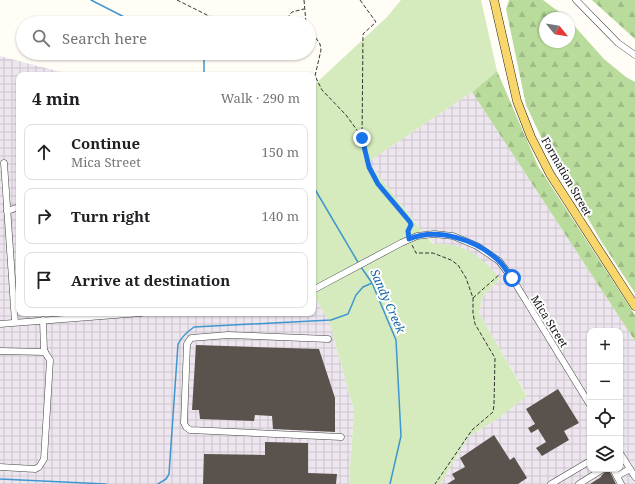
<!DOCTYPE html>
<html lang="en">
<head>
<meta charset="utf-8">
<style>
  body { margin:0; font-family:"Noto Serif",serif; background:#f6f6f6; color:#202124 }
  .controls { position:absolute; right:12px; bottom:12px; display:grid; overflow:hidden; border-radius:8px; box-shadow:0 1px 3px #0004 }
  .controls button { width:36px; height:36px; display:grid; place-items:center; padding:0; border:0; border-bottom:1px solid #e0e0e0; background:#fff; color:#202124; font:20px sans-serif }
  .compass { position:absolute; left:539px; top:12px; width:36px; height:36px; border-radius:50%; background:#fff; box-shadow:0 1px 3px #0004; rotate:120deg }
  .stop { position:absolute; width:12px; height:12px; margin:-9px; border:3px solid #1a73e8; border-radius:50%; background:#fff }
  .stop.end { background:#1a73e8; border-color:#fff; box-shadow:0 1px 4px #0008 }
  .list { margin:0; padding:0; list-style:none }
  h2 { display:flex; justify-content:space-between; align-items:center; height:52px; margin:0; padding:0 16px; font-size:17px }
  h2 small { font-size:13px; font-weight:400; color:#757577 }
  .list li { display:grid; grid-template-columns:26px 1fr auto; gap:12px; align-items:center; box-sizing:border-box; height:56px; margin:0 8px 8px; padding:0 8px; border:1px solid #e0e0e0; border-radius:8px }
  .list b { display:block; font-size:15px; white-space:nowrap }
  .list p { margin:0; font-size:13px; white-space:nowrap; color:#757577 }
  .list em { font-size:13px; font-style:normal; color:#757577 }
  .icon { flex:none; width:22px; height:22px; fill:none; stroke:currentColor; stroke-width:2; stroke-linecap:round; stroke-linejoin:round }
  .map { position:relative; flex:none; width:635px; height:484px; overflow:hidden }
  .search { position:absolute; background:#fff; box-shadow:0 1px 3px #0004; left:16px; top:16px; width:300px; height:44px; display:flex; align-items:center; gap:10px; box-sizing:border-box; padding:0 14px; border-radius:22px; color:#757577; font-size:15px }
  .panel { position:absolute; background:#fff; box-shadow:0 1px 3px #0004; left:16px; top:72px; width:300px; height:244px; border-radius:8px }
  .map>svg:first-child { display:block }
  .industrial { fill:url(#industrial-grid); fill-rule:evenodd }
  .forest { fill:url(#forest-firs) }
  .park { fill:#d5ebbd }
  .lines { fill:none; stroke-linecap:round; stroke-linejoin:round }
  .stream { stroke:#3f96cf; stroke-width:1.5 }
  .building { fill:#5a524d }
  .minor-casing { stroke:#444; stroke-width:7 }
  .major-casing { stroke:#222; stroke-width:9 }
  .path { stroke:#333; stroke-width:1; stroke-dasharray:4 2; stroke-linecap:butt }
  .minor { stroke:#fff; stroke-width:6 }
  .major { stroke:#f9d66b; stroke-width:8 }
  .route { stroke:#1a73e8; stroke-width:5 }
  .labels { text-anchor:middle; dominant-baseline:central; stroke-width:4; stroke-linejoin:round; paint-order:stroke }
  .street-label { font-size:11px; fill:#111; stroke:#fff }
  .water-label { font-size:12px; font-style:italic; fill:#1768a6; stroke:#fff }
</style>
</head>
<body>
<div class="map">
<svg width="635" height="484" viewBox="0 0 635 484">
  <defs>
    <pattern id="industrial-grid" width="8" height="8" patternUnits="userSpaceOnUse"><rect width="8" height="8" fill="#eee6ef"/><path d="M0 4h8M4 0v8" fill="none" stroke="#cbc4cc"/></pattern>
    <pattern id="forest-firs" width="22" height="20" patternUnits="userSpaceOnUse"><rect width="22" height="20" fill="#b9dc9c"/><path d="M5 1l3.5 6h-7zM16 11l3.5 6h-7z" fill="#9ebc85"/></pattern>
  </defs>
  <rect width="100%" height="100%" fill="#fffdf5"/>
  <g class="industrial">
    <polygon points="0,56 72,75 19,75 19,313 313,313 313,293 330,324 354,411 349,484 0,484"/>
    <path d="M 472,92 L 635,341 L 635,484 L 440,484 L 469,436 L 496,420 L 527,395 L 479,313 L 483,296 L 500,279 L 453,245 L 434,244 L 421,230 L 368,162 ZM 590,331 L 620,331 L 620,469 L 590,469 Z"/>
  </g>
  <g class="forest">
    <polygon points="509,0 543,0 567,18 545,18 545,42 569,42 569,20 604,59 626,77 635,82 635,293 601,241 542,139 526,105 506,9"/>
    <polygon points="592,0 635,0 635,39 593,1"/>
    <polygon points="497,71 538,166 635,315 635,341 472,92"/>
  </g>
  <path class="park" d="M 401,0 L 481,0 L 497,71 L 472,92 L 368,162 L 421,230 L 433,244 C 439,244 447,244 452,245 C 472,249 488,264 500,279 L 483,296 L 479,313 L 527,396 L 496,420 L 469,436 L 440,484 L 349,484 L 354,411 L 330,324 L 313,293 L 313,86 L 387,17 Z"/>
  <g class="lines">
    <g class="stream">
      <polyline points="91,0 136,23"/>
      <polyline points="201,53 204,56 204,75"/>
      <polyline points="313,186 359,264"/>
      <polyline points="361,267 372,283 396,340 401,436 390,484"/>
      <polyline points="0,479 106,484"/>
      <path d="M 158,484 L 166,479 L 169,474 L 178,344 C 182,336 187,332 194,327 L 331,320 L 348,314 L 356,295 L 363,287 L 372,283"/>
    </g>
  </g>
  <g class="building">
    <polygon points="196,345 319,349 335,398 335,432 273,429 272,416 255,415 254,421 200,419 199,410 192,410"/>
    <polygon points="558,389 579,423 564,431 569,440 542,456 536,448 546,442 538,429 531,433 528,428 535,424 526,409"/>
    <polygon points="494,435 510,460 514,457 527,478 518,484 447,484 455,479 452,474 465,467 460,458"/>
    <polygon points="265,442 308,443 308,473 337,474 336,484 203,484 204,454 265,455"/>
    <polygon points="607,470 609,470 616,484 590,484 601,477 601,476"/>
  </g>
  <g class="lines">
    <defs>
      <g id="minor">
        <polyline points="576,0 618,43 635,55"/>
        <polyline points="4,163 15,322"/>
        <polyline points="7,211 19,207"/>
        <polyline points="313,290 401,243 417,236 434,234 453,236 477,246 499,261 512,278 590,405"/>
        <polyline points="0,324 141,313"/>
        <polyline points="328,339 228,335 191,338 187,344 184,423 186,427 190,430 341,437"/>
        <polyline points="0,351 45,352"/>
        <polyline points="620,453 635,477"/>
        <polyline points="0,467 35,469 39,467 44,459 50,360 44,351 43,320"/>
        <polyline points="613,469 621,484"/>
        <polyline points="617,476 630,469"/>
        <polyline points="551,484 590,461"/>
        <polyline points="579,484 603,469"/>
      </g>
      <polyline id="major" points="494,0 517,101 531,137 550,174 635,306"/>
    </defs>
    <use href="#minor" class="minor-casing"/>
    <use href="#major" class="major-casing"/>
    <g class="path">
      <polyline points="177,0 223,23"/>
      <polyline points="304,0 306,23"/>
      <polyline points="360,0 376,22 363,34 362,138 369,167 378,184 410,222 411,225 408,233"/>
      <polyline points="283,23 292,12 304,9"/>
      <polyline points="309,28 320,44 321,50 315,76 322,90 346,115 362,137"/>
      <polyline points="412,245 416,253 433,253 451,260 458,265 466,278 473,298 473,313 475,324 495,358 494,405 493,412 472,430 435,484"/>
      <polyline points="473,298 500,274"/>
    </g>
    <use href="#minor" class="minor"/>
    <use href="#major" class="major"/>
  </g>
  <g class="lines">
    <path class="route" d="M 362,138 L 369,167 L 378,184 L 410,222 L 411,225 L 408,231 L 409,239 C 438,227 477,240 499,261 C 504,266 508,273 512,278"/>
  </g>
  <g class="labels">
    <g class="street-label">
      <text transform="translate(567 176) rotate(60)">Formation Street</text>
      <text transform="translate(550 321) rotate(58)">Mica Street</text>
    </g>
    <g class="water-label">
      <text transform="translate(388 301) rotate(66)">Sandy Creek</text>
    </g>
  </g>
</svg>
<div class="controls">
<button>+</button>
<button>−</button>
<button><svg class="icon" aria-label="locate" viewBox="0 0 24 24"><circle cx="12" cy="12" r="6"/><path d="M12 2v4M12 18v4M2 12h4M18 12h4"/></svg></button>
<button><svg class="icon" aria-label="layers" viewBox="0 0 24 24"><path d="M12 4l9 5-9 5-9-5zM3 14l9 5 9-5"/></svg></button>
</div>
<svg class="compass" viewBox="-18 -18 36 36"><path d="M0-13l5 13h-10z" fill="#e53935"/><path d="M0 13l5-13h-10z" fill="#757577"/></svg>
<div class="stop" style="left:512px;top:278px"></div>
<div class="stop end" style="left:362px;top:138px"></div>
<div class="search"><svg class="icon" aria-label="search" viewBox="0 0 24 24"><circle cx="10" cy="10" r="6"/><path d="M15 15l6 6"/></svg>Search here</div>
<section class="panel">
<h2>4 min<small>Walk · 290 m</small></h2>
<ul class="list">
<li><svg class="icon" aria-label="ahead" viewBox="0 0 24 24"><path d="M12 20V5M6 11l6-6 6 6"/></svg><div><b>Continue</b><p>Mica Street</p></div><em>150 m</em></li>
<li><svg class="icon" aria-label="right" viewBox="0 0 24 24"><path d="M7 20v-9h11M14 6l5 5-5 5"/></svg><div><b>Turn right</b></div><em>140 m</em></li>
<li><svg class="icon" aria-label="arrive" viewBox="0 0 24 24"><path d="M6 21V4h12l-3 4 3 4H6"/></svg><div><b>Arrive at destination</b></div></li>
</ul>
</section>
</div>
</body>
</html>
